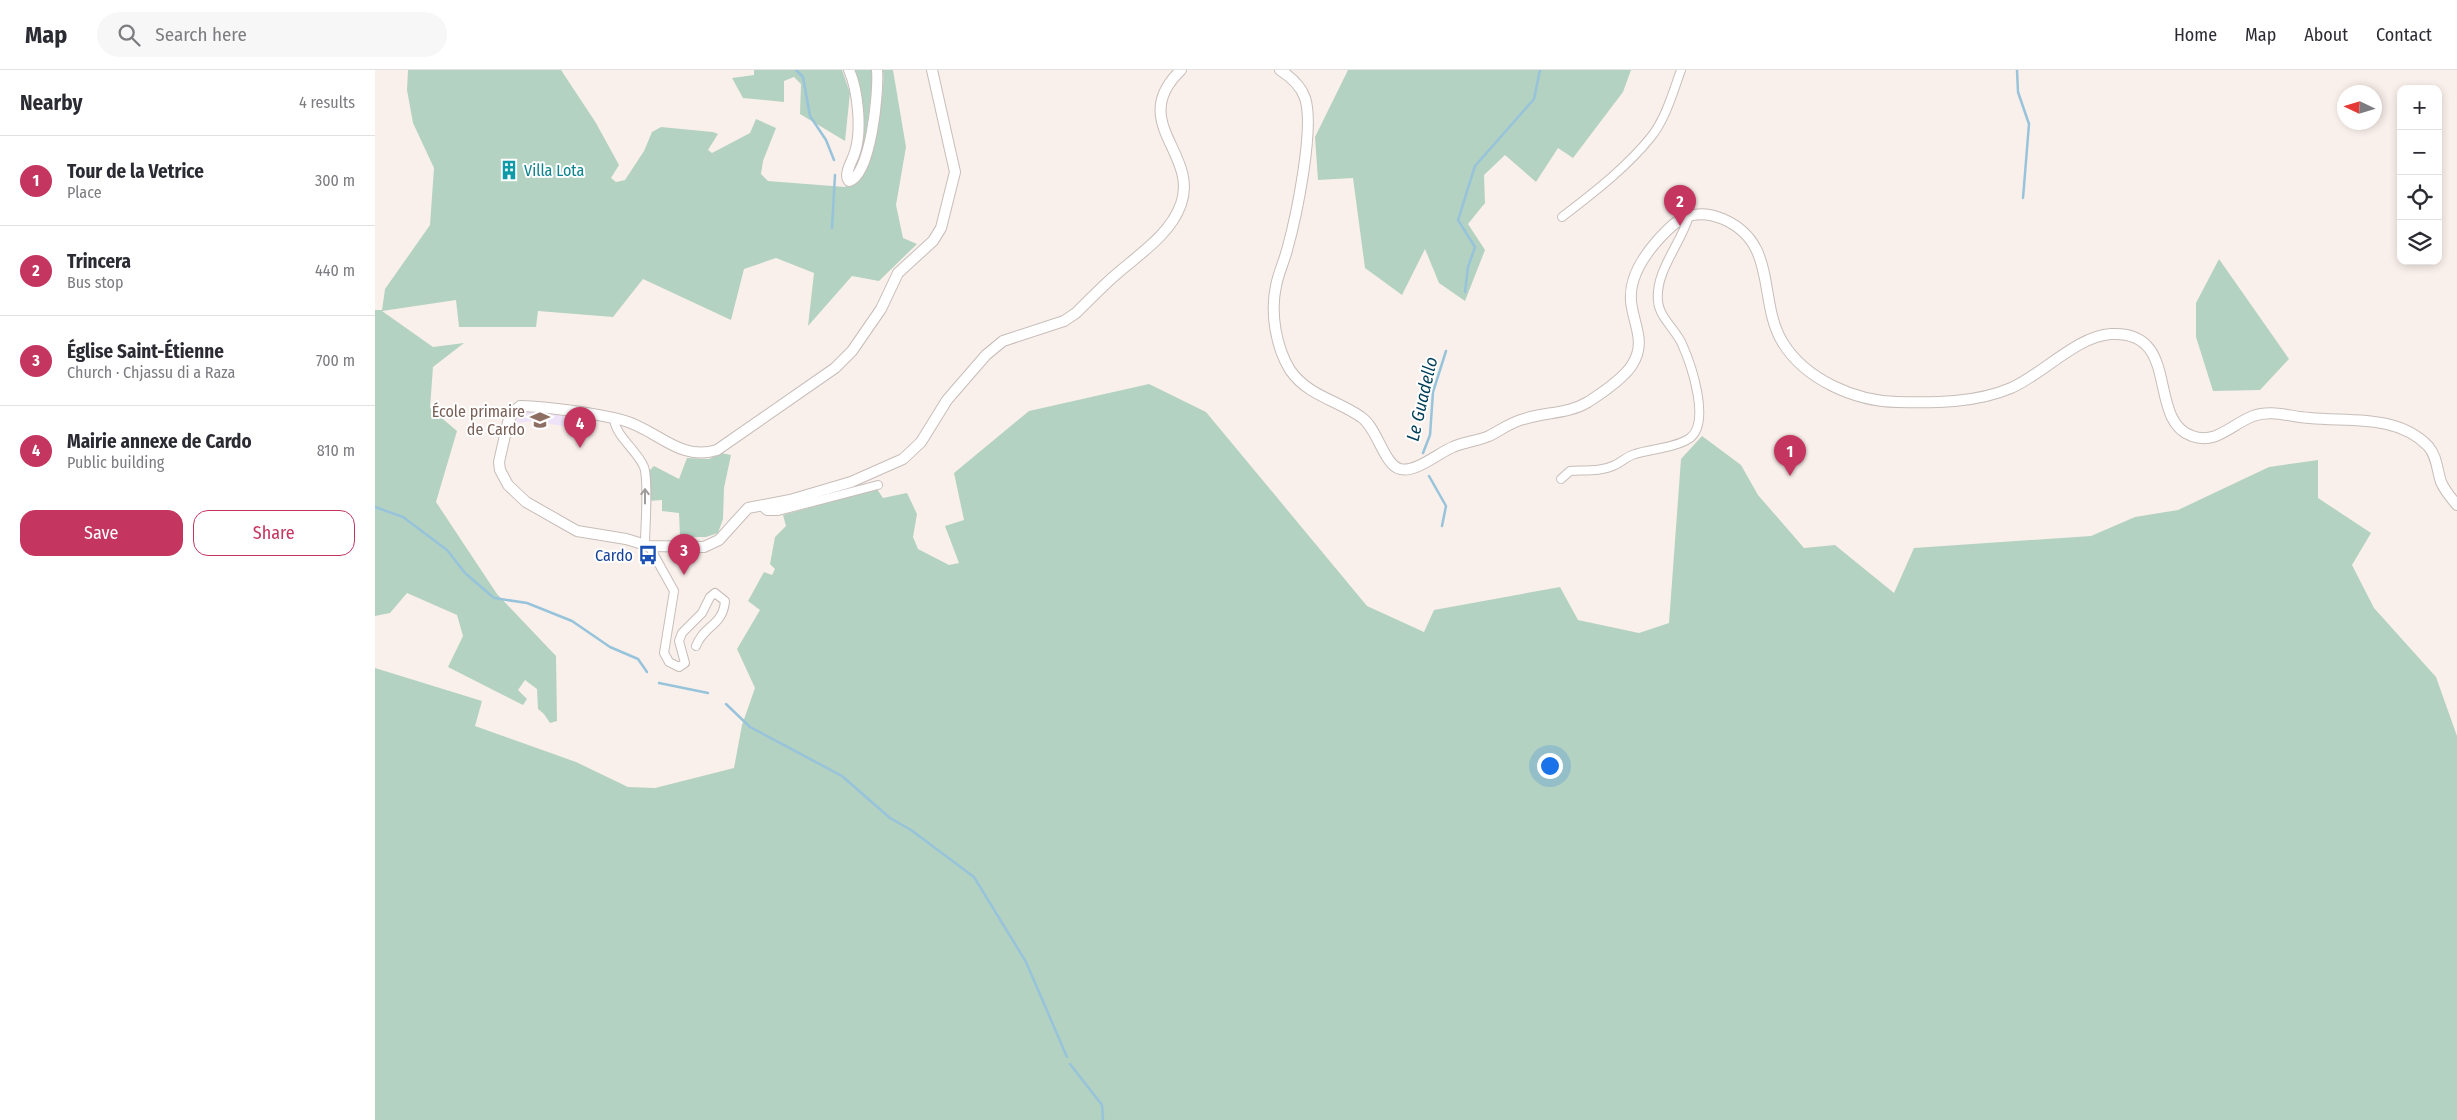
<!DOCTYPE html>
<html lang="en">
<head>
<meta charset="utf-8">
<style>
  body { margin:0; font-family:"Fira Sans Condensed",sans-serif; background:#f7f7f7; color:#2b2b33 }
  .controls { position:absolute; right:15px; top:15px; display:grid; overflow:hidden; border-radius:10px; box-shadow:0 2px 8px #0003 }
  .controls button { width:45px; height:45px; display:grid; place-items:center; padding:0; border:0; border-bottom:1px solid #e1e1e2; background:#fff; color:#2b2b33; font:25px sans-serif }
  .compass { position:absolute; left:1962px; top:15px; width:45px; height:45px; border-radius:50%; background:#fff; box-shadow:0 2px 8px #0003; rotate:274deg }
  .you { position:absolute; left:1174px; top:695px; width:18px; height:18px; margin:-12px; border:4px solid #fff; border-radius:50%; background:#1a73e8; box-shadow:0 0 0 8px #1a73e833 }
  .badge { display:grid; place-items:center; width:32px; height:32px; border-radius:50%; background:#c43660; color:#fff; font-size:16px; font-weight:700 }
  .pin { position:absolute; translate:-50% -41px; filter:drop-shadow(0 1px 2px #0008) }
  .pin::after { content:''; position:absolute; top:26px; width:18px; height:15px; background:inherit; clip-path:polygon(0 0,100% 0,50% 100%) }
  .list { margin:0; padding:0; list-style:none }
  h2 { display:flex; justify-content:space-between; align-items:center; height:65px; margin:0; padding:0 20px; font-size:21px }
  h2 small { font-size:16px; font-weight:400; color:#7c7c81 }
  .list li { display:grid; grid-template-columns:32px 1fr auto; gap:15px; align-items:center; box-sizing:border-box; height:90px; padding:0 20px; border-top:1px solid #e1e1e2 }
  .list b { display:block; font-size:19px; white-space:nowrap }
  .list p { margin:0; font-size:16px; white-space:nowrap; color:#7c7c81 }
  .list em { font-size:16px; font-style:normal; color:#7c7c81 }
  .actions { display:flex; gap:10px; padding:15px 20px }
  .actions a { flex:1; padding:11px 0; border:1px solid #c43660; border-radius:15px; text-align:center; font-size:18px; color:#c43660 }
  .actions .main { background:#c43660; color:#fff }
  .icon { flex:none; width:28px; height:28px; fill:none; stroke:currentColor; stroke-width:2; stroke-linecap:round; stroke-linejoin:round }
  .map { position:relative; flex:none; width:2082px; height:1050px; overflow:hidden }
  header { display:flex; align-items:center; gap:30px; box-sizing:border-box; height:70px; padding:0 25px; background:#fff; border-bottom:1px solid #e1e1e2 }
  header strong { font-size:24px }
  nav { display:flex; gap:28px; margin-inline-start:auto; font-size:18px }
  .search { width:350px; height:45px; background:#f7f7f7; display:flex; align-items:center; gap:12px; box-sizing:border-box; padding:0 18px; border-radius:28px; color:#7c7c81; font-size:19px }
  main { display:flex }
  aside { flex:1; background:#fff }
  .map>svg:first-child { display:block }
  .education { fill:#eee3f8 }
  .green { fill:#b4d2c1 }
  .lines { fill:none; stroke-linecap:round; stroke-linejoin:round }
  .stream { stroke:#97c3db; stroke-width:2.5 }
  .minor-casing { stroke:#c7bdb9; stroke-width:10 }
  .tertiary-casing { stroke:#c7bdb9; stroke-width:12 }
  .minor { stroke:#fff; stroke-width:8 }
  .tertiary { stroke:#fff; stroke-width:10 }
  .oneway { stroke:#a09e9c }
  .labels { text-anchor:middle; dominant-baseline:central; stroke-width:4; stroke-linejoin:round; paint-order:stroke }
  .culture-label { font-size:16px; fill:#0d838f; stroke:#fff; text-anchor:start }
  .education-label { font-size:16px; fill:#785e54; stroke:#fff; text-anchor:end }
  .transit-label { font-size:16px; fill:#164399; stroke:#fff; text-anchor:end }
  .water-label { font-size:18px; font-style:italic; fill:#034059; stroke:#fff }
</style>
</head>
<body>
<header>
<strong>Map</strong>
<div class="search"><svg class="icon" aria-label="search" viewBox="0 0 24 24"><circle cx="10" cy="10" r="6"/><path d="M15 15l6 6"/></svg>Search here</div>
<nav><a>Home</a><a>Map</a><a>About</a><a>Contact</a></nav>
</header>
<main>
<aside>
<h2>Nearby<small>4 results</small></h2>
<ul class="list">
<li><span class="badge">1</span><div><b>Tour de la Vetrice</b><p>Place</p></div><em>300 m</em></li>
<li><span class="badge">2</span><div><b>Trincera</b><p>Bus stop</p></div><em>440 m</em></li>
<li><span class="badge">3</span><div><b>Église Saint-Étienne</b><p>Church · Chjassu di a Raza</p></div><em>700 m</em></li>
<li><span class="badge">4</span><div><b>Mairie annexe de Cardo</b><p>Public building</p></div><em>810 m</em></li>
</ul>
<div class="actions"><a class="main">Save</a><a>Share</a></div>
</aside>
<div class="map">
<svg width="2082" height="1050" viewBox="0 0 2082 1050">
  <rect width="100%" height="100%" fill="#faf0eb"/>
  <polygon class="education" points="157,341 189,346 188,356 158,351 142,353 141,343"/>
  <g class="green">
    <path d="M 33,0 L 186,0 L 221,53 L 244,95 L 236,108 L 241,112 L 250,110 L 269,81 L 277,62 L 286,57 L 338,62 L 343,64 L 333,80 L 337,83 L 375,63 L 381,49 L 401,58 L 388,91 L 386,104 L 393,111 L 470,117 C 495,105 511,27 508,0 L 518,0 L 531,77 L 521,135 L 528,168 L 542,174 L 504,211 L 477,206 L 433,256 L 439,203 L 401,188 L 369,199 L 356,250 L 268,209 L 238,247 L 163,241 L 161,257 L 84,257 L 81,230 L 7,241 L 58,277 L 89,273 L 58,297 L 55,338 L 82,361 L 61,432 L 122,524 L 181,586 L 182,651 L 175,653 L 169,644 L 163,639 L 162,619 L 150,610 L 143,620 L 152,629 L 148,635 L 73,597 L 88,566 L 82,545 L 32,523 L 15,543 L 0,546 L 0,240 L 7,240 L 10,219 L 55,155 L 59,98 L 38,53 L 32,20 Z"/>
    <polygon points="379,0 467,0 475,23 470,71 425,44 426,14 419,7 409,11 409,32 368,28 357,8 379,5"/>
    <polygon points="480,0 498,0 499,5 489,80 485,80 486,26"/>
    <polygon points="973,0 1256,0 1248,22 1198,88 1183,78 1161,112 1130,85 1109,105 1110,133 1093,154 1110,180 1090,231 1064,213 1050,179 1027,225 990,198 978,108 943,110 940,67"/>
    <polygon points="1844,189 1914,289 1885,320 1838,321 1821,267 1821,233"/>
    <polygon points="774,314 831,342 992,536 1049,562 1059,540 1185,517 1203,550 1264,563 1294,553 1306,389 1327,366 1366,395 1383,425 1429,478 1460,475 1519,523 1539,478 1716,466 1760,447 1803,440 1894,397 1943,390 1943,428 1996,463 1977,495 1999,538 2061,607 2082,666 2082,1050 0,1050 0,598 107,631 100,656 201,692 253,717 280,718 359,698 367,655 380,618 362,579 385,540 373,531 389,502 397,505 400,499 395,494 400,467 411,456 408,445 502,419 508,428 532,423 542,444 538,467 543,479 574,495 584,493 570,456 589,450 579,403 654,341"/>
    <polygon points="346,383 356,385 349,418 348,449 343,463 331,467 305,467 304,443 287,441 287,430 273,431 273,402 279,396 304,409 312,388 334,389"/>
  </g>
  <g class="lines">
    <g class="stream">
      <polyline points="421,0 428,7 435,46 451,70 459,90"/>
      <polyline points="1642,0 1643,22 1654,54 1648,128"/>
      <polyline points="457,158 460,105"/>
      <polyline points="1090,222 1093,197 1100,177 1083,150 1100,96 1159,29 1165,0"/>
      <polyline points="1048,383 1055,365 1058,322 1071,281"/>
      <polyline points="1054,406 1071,436 1067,456"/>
      <polyline points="0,437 28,447 72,480 90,503 119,528 152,533 197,551 235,577 263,589 272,602"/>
      <polyline points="284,613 333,623"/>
      <polyline points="351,634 375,657 467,706 515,748 536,760 599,807 651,892 692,987"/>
      <polyline points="695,994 727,1035 728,1050"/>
    </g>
    <defs>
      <g id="minor">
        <path d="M 1187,147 C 1218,123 1251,98 1276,67 C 1291,48 1298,22 1306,0"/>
        <path d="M 239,349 C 241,367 262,380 269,397 C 274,410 270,458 270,474"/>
        <path d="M 1186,409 L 1195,401 C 1209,400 1226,402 1240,395 C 1247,392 1252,386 1260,384 C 1276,379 1300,378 1315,368 C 1336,352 1316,294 1307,274 C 1301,260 1284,247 1283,231 C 1280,201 1306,174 1314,146"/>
        <polyline points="385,435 392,441 403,441 503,415"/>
        <path d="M 274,476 L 299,521 L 289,583 L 294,592 L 304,597 L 310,593 L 304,571 L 307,563 L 327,543 L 335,527 L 340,523 L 350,531 C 348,556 329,555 321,576"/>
      </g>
      <g id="tertiary">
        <path d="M 474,0 C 483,20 487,60 480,82 C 478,90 468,104 474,111 C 496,106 504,20 502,0"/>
        <path d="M 557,0 L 580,102 L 566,158 L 558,171 L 523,203 L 506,239 L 477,281 L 460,298 L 342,380 C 304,392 282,359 247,350 C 218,343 175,337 145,336 L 139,341 L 133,352 L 124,392 L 125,400 L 133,415 L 151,432 L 202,461 L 251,469 L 274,476 L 329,477 L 344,470 L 373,438 L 415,430 L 476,412 L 528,389 L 546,372 L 572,330 L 611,285 L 628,271 L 689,251 L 701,243 C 713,231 725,219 737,208 C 761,186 795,166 806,134 C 824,83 752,52 806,0"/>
        <path d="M 905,0 C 916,7 926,16 930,28 C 940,58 921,148 912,180 C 909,192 903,204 901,216 C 895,243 901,277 915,300 C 933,326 962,330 986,347 C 1002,357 1009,395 1025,399 C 1041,403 1063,383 1078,377 C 1089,372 1102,371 1114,366 C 1126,360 1136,352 1149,349 C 1170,342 1193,344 1213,332 C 1227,323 1248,309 1257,295 C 1272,272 1258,254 1256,231 C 1254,208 1268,187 1282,171 C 1290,162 1300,151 1311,147 C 1324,142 1336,144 1348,149 C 1404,173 1382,231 1408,273 C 1431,310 1480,331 1522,332 C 1559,333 1601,333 1636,318 C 1668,304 1702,266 1736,264 C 1807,260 1771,350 1817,366 C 1841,375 1857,354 1878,346 C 1897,339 1915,347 1935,348 C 1974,352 2022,344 2053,376 C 2062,386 2062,400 2066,412 C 2070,421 2076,428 2082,435"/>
      </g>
    </defs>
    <use href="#minor" class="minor-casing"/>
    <use href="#tertiary" class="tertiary-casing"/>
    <use href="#minor" class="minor"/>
    <use href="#tertiary" class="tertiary"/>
  </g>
  <defs><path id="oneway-shaft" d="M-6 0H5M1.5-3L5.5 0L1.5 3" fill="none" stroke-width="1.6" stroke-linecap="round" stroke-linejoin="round" transform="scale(1.25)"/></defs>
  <use class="oneway" href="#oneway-shaft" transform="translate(270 426) rotate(-90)"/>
  <defs>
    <symbol id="building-bare" viewBox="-9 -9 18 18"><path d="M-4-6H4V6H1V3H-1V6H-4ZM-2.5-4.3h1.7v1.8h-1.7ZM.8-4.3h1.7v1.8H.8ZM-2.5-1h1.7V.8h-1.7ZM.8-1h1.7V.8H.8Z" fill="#0f9aa8" stroke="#fff" stroke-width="2.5" paint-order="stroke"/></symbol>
    <symbol id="school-bare" viewBox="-9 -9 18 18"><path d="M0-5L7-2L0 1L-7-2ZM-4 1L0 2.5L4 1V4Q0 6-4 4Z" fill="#8d6e63" stroke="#fff" stroke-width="2.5" paint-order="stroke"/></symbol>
    <symbol id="bus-bare" viewBox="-9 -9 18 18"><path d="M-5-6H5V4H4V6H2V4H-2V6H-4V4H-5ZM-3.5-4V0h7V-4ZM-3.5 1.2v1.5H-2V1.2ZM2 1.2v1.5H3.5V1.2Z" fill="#1a4fb4" stroke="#fff" stroke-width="2.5" paint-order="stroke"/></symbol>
  </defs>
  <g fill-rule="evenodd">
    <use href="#building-bare" x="120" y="86" width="28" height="28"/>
    <use href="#school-bare" x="151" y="336" width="28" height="28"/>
    <use href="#bus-bare" x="259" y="471" width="28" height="28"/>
  </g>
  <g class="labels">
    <g class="culture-label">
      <text x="149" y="100">Villa Lota</text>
    </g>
    <g class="education-label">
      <text x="150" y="341">École primaire<tspan x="150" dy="18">de Cardo</tspan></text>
    </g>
    <g class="transit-label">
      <text x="258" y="485">Cardo</text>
    </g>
    <g class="water-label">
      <text transform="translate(1047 329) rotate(-77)">Le Guadello</text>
    </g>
  </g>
</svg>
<div class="controls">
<button>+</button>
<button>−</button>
<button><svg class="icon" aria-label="locate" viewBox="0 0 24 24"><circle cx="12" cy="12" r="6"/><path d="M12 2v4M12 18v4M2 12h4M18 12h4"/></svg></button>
<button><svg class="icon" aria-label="layers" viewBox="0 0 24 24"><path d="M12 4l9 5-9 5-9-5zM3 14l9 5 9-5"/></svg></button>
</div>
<svg class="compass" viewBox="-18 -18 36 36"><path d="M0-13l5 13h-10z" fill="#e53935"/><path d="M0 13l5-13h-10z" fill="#7c7c81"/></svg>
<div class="you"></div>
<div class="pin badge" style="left:1415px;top:406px">1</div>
<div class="pin badge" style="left:1305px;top:156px">2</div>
<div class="pin badge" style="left:309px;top:505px">3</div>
<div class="pin badge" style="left:205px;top:378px">4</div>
</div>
</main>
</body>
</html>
